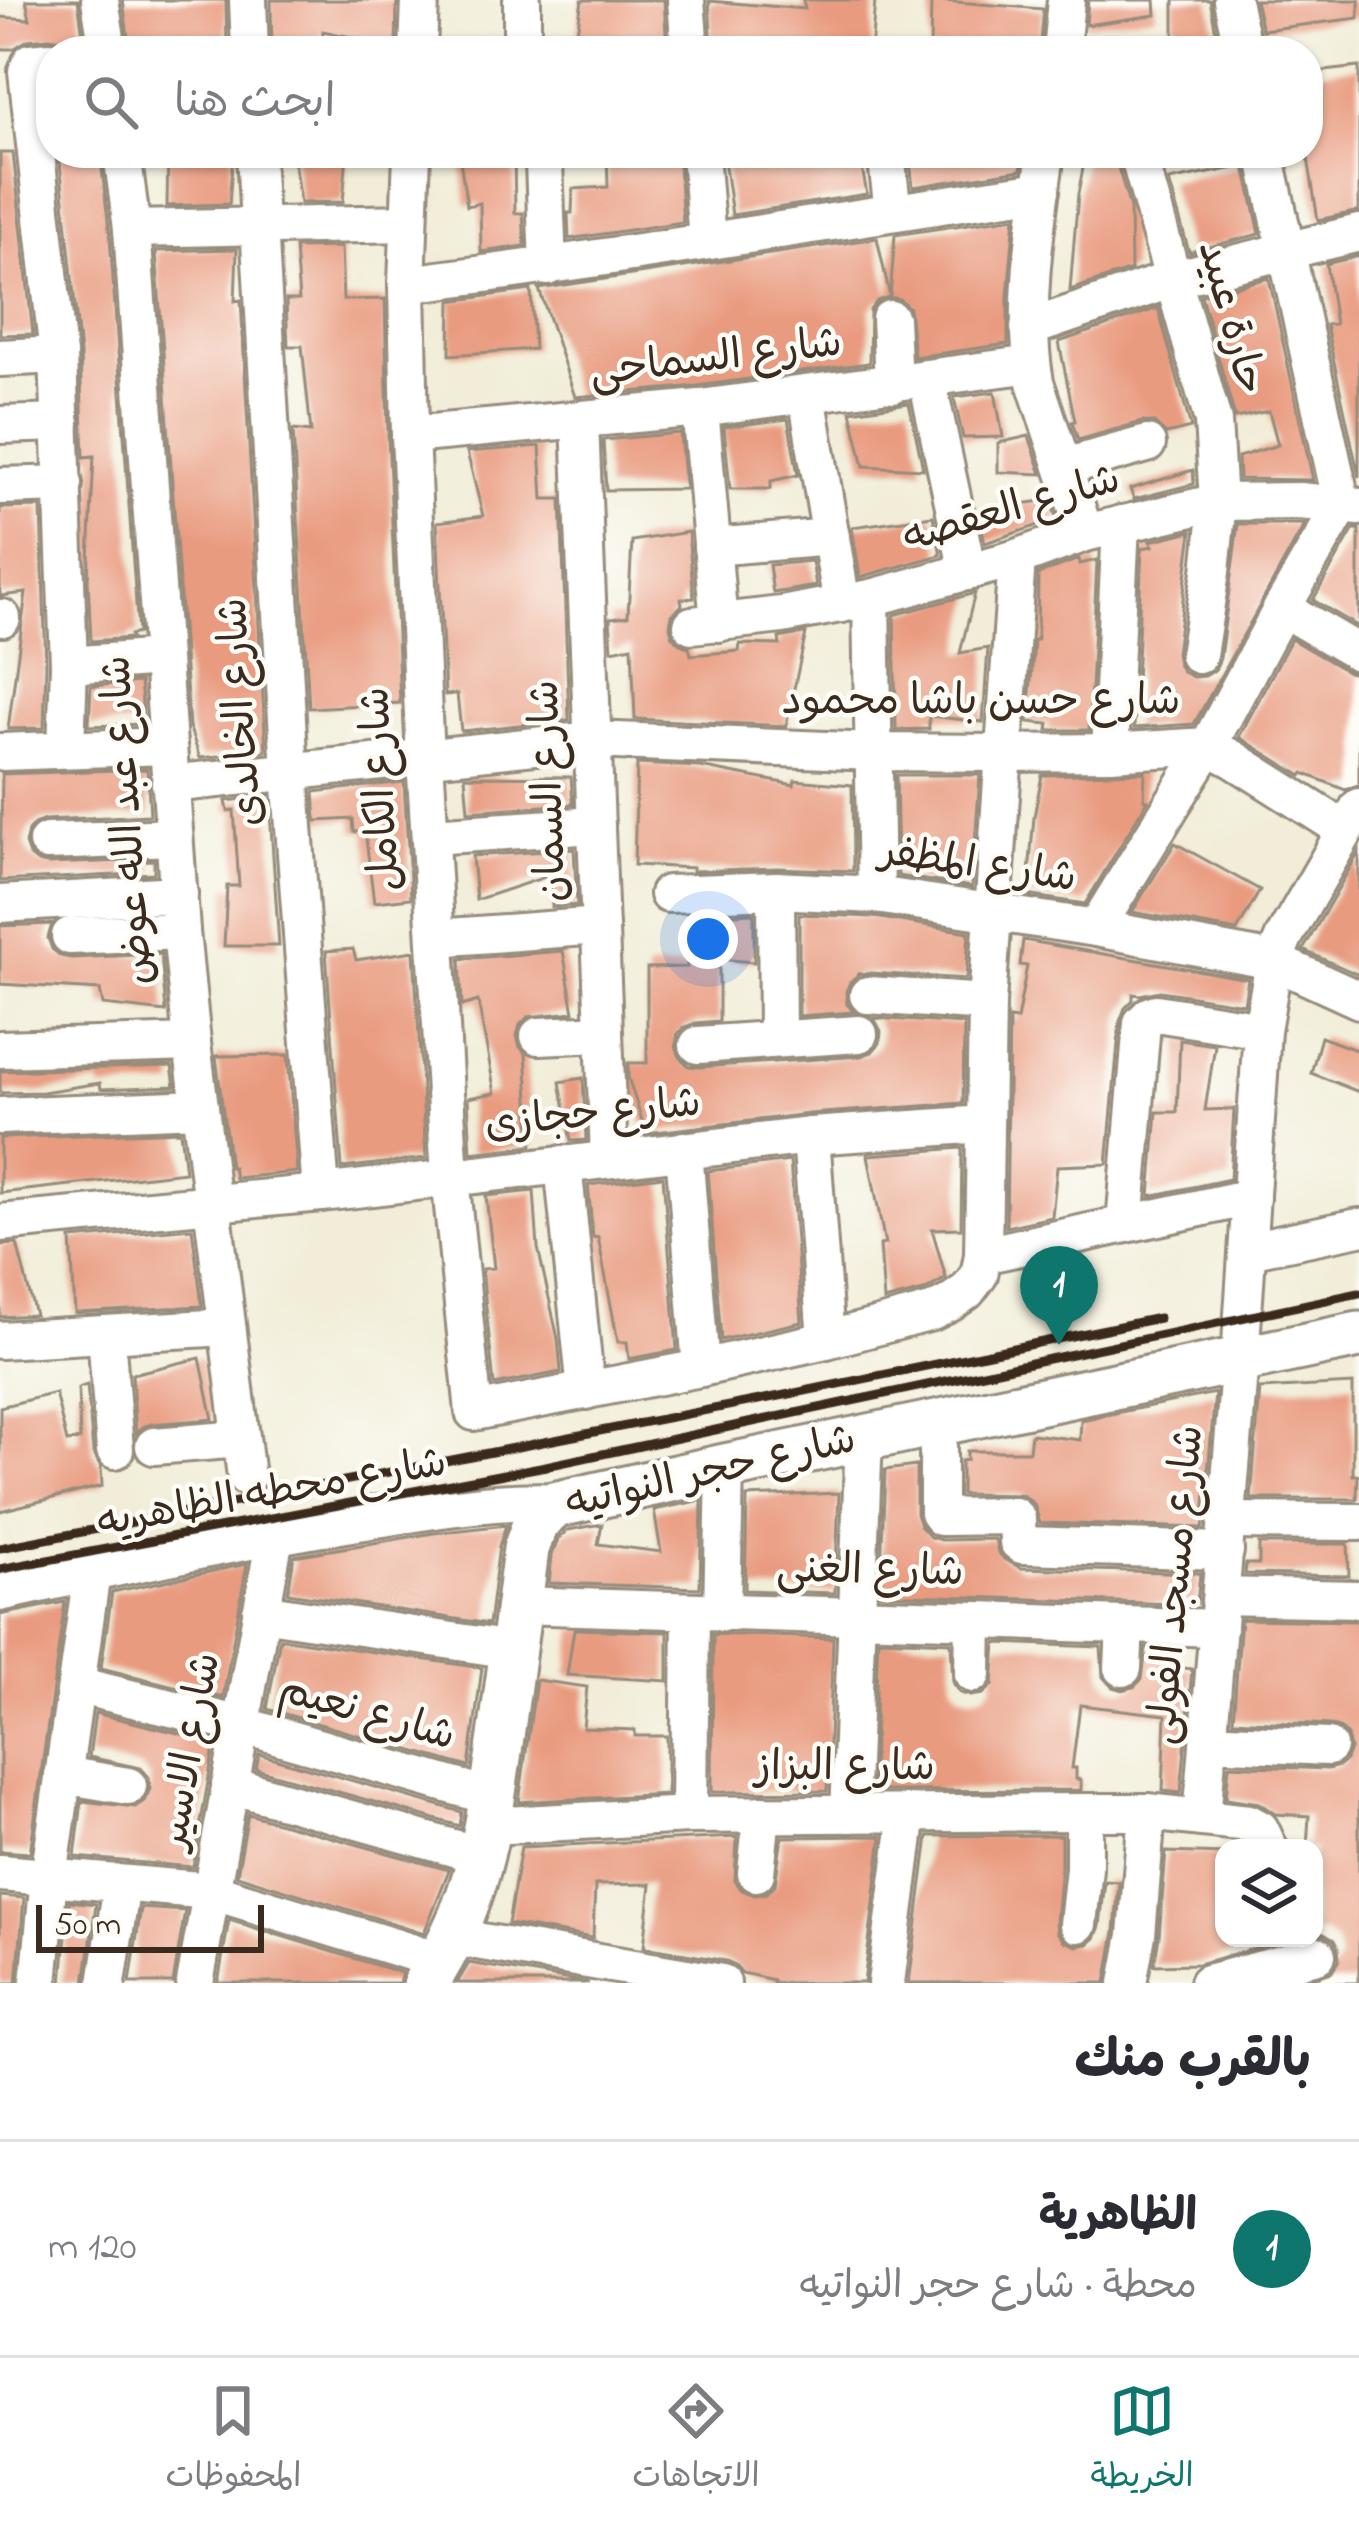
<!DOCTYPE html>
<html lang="ar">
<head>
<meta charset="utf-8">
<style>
  body { margin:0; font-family:"Indie Flower","Playpen Sans Arabic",sans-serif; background:#f7f7f7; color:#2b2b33; direction:rtl }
  .controls { position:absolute; right:36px; bottom:36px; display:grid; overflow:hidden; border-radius:24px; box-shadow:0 3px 9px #0004 }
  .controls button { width:108px; height:108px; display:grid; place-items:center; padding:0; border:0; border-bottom:3px solid #e1e1e2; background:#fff; color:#2b2b33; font:60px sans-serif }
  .scale { position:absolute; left:36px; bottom:30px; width:228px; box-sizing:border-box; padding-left:12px; border:6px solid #3b2a1e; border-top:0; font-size:33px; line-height:42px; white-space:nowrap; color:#3b2a1e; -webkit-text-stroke:9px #fdfcf7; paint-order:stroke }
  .you { position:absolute; left:708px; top:939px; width:42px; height:42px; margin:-30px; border:9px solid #fff; border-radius:50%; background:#1a73e8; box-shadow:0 0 0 18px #1a73e833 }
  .badge { display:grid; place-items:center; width:78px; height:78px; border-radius:50%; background:#0f766e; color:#fff; font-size:39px; font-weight:700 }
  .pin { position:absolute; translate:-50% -99px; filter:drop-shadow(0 3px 6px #0008) }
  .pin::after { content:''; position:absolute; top:63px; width:42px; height:36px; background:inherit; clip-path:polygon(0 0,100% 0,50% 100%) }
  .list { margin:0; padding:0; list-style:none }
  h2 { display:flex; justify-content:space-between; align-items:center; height:156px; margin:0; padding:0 48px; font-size:51px }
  h2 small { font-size:39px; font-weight:400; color:#7c7c81 }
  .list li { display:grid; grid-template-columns:78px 1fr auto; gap:36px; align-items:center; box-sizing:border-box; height:216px; padding:0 48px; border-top:3px solid #e1e1e2 }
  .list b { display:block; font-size:45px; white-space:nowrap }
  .list p { margin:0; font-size:39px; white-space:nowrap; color:#7c7c81 }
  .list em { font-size:39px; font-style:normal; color:#7c7c81 }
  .icon { flex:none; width:66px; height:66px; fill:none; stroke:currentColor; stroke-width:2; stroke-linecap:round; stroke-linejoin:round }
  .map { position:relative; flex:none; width:1359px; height:1983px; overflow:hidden; direction:ltr }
  .search { position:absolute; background:#fff; box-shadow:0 3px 9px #0004; left:36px; right:36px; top:36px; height:132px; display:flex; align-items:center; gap:30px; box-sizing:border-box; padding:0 42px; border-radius:48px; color:#7c7c81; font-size:45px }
  .sheet { height:372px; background:#fff }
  nav { display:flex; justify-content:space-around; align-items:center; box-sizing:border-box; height:168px; border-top:3px solid #e1e1e2; background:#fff; font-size:33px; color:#7c7c81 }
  nav a { display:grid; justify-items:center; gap:6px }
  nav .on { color:#0f766e }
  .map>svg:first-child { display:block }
  .building { fill:#e99b80 }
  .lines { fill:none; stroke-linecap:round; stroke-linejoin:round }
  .minor-casing { stroke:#968c7b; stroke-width:42 }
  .tertiary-casing { stroke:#968c7b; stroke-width:51 }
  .minor { stroke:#fff; stroke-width:36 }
  .tertiary { stroke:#fff; stroke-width:45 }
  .rail { stroke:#3b2a1e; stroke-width:9 }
  .labels { text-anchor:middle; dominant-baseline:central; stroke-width:9; stroke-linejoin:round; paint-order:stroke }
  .street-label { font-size:42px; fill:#3b2a1e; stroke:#fdfcf7 }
</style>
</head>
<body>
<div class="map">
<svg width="1359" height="1983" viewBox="0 0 1359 1983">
  <rect width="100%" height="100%" fill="#fdfcf7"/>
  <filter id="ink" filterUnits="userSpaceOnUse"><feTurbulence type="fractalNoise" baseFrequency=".00833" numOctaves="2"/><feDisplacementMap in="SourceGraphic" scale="24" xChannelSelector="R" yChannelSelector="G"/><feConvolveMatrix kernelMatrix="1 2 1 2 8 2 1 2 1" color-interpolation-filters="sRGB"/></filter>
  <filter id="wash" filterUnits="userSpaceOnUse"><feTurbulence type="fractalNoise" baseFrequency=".004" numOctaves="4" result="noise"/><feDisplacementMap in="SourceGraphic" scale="48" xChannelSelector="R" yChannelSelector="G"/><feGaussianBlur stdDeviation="2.7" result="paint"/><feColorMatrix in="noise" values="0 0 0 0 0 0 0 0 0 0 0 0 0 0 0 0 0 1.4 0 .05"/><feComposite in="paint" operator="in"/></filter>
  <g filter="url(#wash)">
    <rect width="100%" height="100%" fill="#f1edd8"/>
    <g id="blocks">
      <g class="building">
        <polygon points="26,0 78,0 85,50 71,50 61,40 49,38 28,40 13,49 0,49 0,17 30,19"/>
        <polygon points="123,0 226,0 227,51 130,51"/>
        <polygon points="271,0 397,0 396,46 323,31 321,51 272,51"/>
        <polygon points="582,0 664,0 667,51 574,51"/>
        <polygon points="803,0 875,0 871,51 712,51 709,1 805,9"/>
        <polygon points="931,0 1043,9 1039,51 930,51"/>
        <polygon points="1088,0 1155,0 1156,15 1086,25"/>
        <polygon points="1174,0 1210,0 1217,39 1174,50"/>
        <polygon points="1255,0 1359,0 1359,18 1262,30"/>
        <polygon points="1359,67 1359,211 1318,220 1308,158 1308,73"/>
        <polygon points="0,153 13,153 33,334 0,335"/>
        <polygon points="59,153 100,153 110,237 138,633 130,635 131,638 91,641 88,580 94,456 84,457 80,353"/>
        <polygon points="168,153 233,153 229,204 167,206"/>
        <polygon points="293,153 347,153 343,202 300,203"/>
        <polygon points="459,153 514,153 515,213 523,213 525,246 481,252 480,203 467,206"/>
        <polygon points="607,153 678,153 683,222 569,239 568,213 572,213 573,189 608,187"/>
        <polygon points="723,153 859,153 867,194 732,215"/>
        <polygon points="909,153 1023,153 1021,170 913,187"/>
        <polygon points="1086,153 1119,153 1118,167 1130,208 1131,270 1070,290 1078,194"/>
        <polygon points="1245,166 1260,234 1189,252 1169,181"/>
        <polygon points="1015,217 1008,296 1008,344 914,357 909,308 899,299 888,297 877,301 870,310 869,363 697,386 575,397 539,289 877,238 890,297 895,235"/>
        <polygon points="341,247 343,300 385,299 388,436 400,703 309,708 293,430 311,432 302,346 288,346 286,300 299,300 295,248"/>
        <polygon points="237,249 235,301 241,300 266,751 200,758 189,726 156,251"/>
        <polygon points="1359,256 1359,477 1326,325 1335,324 1326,264"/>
        <polygon points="1269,278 1313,480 1239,479 1238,457 1278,445 1269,411 1235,418 1201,295"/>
        <polygon points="531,290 534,349 450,355 451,301"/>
        <polygon points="1158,308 1191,428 1166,434 1154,423 1142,422 1078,440 1072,422 1075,421 1059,342"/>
        <polygon points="995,392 1003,437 963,438 954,397"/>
        <polygon points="909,403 923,469 864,466 851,411"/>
        <polygon points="788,419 798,475 771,481 771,489 730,489 724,427"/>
        <polygon points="680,433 685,489 606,490 603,440"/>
        <polygon points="1029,436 1042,474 998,472 998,443"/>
        <polygon points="540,446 543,499 561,499 569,720 461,731 457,694 445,695 437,522 483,516 467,452"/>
        <polygon points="1193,470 1194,484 1134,499 1130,489"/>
        <polygon points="1050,500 1057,519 985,543 978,510"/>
        <polygon points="41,507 46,665 44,728 8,729 26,593 0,596 0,508"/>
        <polygon points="933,516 941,555 860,577 852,527"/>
        <polygon points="1238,524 1305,524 1194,724 1134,728 1142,548 1153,546 1150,541 1192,531 1176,653 1178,664 1183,672 1193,677 1205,676 1215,670 1220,658"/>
        <polygon points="1354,529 1359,529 1359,627 1313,600"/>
        <polygon points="688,532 694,598 681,599 682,605 672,615 670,626 673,637 682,645 689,647 691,655 739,651 740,644 780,645 779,638 806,633 786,726 635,719 632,646 612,650 610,618 628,616 632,541"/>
        <polygon points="1079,559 1080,564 1097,560 1089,730 1048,730 1049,724 1028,722 1034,640 1037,640 1038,574"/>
        <polygon points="812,561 816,586 773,593 769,565"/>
        <polygon points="975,593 960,653 988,648 983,722 929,716 929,729 896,730 894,615"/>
        <polygon points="1291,639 1348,672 1359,675 1359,785 1345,790 1304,773 1302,776 1239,737"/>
        <polygon points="140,682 144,724 89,726 91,686"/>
        <polygon points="637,764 700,767 794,785 795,780 852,785 853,871 777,868 692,871 693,868 634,865"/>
        <polygon points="147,769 150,815 45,820 34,824 28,831 25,844 29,855 38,862 47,864 154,860 154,873 0,881 2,774"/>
        <polygon points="1145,772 1144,799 1148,800 1085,904 1027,895 1034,817 1042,775"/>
        <polygon points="896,775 980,775 972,887 898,876"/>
        <polygon points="465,776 571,777 573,804 468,811"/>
        <polygon points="404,782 411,898 374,902 365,831 354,832 353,819 316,821 314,792"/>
        <polygon points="269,796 279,946 224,946 227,886 239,886 234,810 228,811 226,801"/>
        <polygon points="1175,843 1260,890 1237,931 1132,912"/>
        <polygon points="574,849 577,905 552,907 551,875 476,900 472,856"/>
        <polygon points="1359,852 1359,975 1303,950"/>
        <polygon points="754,913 754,962 719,959 719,1021 696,1023 685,1027 678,1034 676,1045 680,1058 689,1066 700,1067 861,1056 872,1052 880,1043 881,1031 874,1018 964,1024 963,1103 809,1114 646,1133 628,1077 628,1063 647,1063 647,968 687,967 690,916"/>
        <polygon points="799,914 874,917 969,932 966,979 870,973 859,974 850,982 846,992 847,1004 854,1012 799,1016"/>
        <polygon points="52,924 48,938 52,949 61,956 71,958 161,954 166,1012 103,1005 100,990 0,984 0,926"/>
        <polygon points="1023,940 1248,979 1244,1004 1160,991 1140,995 1133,994 1133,1000 1125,1008 1120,1021 1107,1164 1057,1166 1052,1217 1006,1227 1009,1019 1017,1020 1027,966 1020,965"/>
        <polygon points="353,949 356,960 414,951 426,1158 342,1168 326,951"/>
        <polygon points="563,951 574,1012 528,1017 520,1025 517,1036 520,1047 526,1053 532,1146 471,1153 468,1098 495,1093 478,1001 462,1006 460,959"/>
        <polygon points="1321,1037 1359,1051 1359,1092 1311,1073"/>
        <polygon points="1180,1040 1215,1045 1205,1110 1234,1109 1230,1179 1150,1196 1157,1112 1177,1112"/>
        <polygon points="288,1055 297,1172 235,1178 233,1167 230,1167 216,1056"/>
        <polygon points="172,1066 175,1086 101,1089 100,1083 43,1092 0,1093 0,1071"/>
        <polygon points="583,1078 586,1140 571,1141 560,1082"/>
        <polygon points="180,1131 185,1172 0,1193 0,1138"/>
        <polygon points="962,1148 961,1228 932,1229 946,1278 924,1291 884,1301 880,1245 885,1244 868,1155"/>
        <polygon points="790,1161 802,1322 721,1340 708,1171"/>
        <polygon points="663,1176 677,1350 629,1359 627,1342 618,1342 598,1237 593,1238 588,1185"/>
        <polygon points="534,1191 538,1248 558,1339 561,1372 494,1385 482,1269 494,1268 486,1196"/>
        <polygon points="192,1228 202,1306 75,1313 71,1239"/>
        <polygon points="17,1244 35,1315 0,1317 0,1245"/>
        <polygon points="200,1358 213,1419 152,1424 142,1427 136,1433 132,1374"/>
        <polygon points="1353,1384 1353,1475 1358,1475 1357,1499 1251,1499 1260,1389"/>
        <polygon points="87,1385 93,1452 101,1467 102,1486 0,1511 0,1407 55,1393 67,1442 80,1440 78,1388"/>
        <polygon points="1215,1393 1203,1528 1040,1523 1034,1504 1022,1495 961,1494 961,1461 967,1460 967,1451 1029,1451 1031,1434 1080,1440 1081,1420"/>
        <polygon points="916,1466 916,1514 920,1526 930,1537 941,1540 995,1539 998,1552 1004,1559 1021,1568 1200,1573 1197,1603 1174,1600 1174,1604 880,1594 885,1470"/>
        <polygon points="839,1493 835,1593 745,1590 747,1497"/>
        <polygon points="702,1500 700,1588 549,1583 552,1555 558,1539 568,1530 602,1524 598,1544 661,1552 654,1510"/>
        <polygon points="506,1525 499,1546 489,1624 288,1593 294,1556 434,1533"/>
        <polygon points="1259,1544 1348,1544 1349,1576 1245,1574 1246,1564 1259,1564"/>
        <polygon points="247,1564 223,1698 101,1668 112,1592"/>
        <polygon points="65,1602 30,1853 0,1851 0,1615"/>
        <polygon points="1241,1619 1359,1621 1359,1983 1298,1983 1332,1972 1339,1960 1338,1948 1334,1940 1324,1934 1314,1933 1314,1848 1307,1848 1309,1816 1275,1814 1259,1803 1226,1798 1229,1765 1328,1769 1339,1766 1346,1760 1350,1749 1347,1736 1341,1729 1330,1725 1233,1720"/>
        <polygon points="574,1629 668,1632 668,1681 567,1675"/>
        <polygon points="713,1634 833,1638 827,1791 712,1792"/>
        <polygon points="280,1638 482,1668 469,1767 267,1709"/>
        <polygon points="878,1639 951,1642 953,1684 960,1693 971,1696 983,1694 993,1685 996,1643 1101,1647 1103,1677 1112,1687 1123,1690 1134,1687 1142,1679 1146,1648 1173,1649 1173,1667 1192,1669 1181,1793 1163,1791 1166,1715 1080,1705 1072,1768 1076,1768 1076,1779 1081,1780 1081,1790 872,1791"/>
        <polygon points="536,1680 587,1687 583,1728 635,1730 635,1736 667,1736 667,1794 519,1802"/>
        <polygon points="95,1713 215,1742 193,1867 75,1857 82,1801 135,1807 144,1801 150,1789 149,1777 141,1768 89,1757"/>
        <polygon points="259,1754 462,1812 460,1826 256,1769"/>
        <polygon points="248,1814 449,1870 424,1933 237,1875"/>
        <polygon points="1061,1835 1061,1867 1056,1922 1057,1932 1064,1941 1077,1946 1088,1944 1095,1938 1100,1926 1105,1881 1119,1882 1115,1932 1106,1983 909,1983 928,1836"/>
        <polygon points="882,1836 864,1983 773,1983 773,1980 742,1973 735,1965 726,1961 644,1947 651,1884 595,1885 593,1938 508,1924 521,1847 737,1837 735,1881 742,1890 755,1895 766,1893 775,1885 782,1837"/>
        <polygon points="1166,1852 1224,1854 1224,1938 1293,1938 1198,1964 1154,1965 1159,1937"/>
        <polygon points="0,1896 24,1898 17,1983 0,1983"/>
        <polygon points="69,1901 96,1904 85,1983 62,1983"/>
        <polygon points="141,1908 185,1911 173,1983 130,1983"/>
        <polygon points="229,1920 402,1973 399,1983 218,1983"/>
        <polygon points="469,1963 589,1983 457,1983"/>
      </g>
    </g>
  </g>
  <g filter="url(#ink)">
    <use href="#blocks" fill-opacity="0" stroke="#968c7b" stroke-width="3"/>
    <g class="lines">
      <defs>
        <g id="minor">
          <polyline points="100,0 108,51"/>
          <polyline points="248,0 250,51"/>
          <polyline points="686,0 690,51"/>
          <polyline points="1232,0 1243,51"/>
          <polyline points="522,35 522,0"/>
          <polyline points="418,51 420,0"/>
          <polyline points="1061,51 1066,0"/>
          <polyline points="51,60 31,62 27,71 58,355 69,665 66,749"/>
          <polyline points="122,153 132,229 181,931 192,1043 246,1477"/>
          <polyline points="255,153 290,772 321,1193"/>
          <polyline points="412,153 407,284 410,435 425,758 450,1177 474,1412 701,1368 826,1340 932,1312 950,1303 967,1291 979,1275 983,1255 987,1003 1017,558"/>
          <polyline points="700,153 707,240"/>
          <polyline points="886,153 893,212"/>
          <path d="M 1046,153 C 1036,223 1022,312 1035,382 L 1085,533"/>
          <polyline points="1140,161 1213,421 1218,502 1211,572 1198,655"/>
          <polyline points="544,163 548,267"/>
          <polyline points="132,229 408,223"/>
          <path d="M 407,284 C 619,258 829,221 1041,190"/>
          <polyline points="890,319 893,384"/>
          <polyline points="1029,328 1173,279 1359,233"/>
          <polyline points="0,358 58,355"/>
          <polyline points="927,379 968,572"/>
          <polyline points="807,395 842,604"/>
          <polyline points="700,408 719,623"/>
          <polyline points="580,421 609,1159"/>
          <polyline points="0,425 61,423"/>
          <polyline points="410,435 700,408 1032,364"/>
          <polyline points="1064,467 1147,444"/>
          <polyline points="0,486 64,484"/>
          <polyline points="712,547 831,537"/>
          <polyline points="871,598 876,895"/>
          <polyline points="1282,608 1359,653"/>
          <polyline points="0,618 2,618"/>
          <polyline points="692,625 782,615 871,598 1017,558 1085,533 1218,502 1300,501 1359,507"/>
          <polyline points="69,665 161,658"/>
          <polyline points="0,752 167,746"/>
          <polyline points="1110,752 1121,524"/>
          <polyline points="170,784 593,740 874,752 1002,753 1110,752 1208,746 1233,759 1345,830"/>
          <polyline points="430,836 596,825"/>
          <polyline points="47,842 174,837"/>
          <polyline points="776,890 777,1039"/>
          <polyline points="668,894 776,890 876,895 1096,928 1274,961 1359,1000"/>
          <polyline points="0,904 179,894"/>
          <polyline points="1096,928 1208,746 1282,608 1342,505 1265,153"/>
          <polyline points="70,936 181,931"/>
          <polyline points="436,938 600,926"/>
          <polyline points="868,995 987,1003"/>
          <polyline points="539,1036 604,1033"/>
          <polyline points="698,1045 859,1034"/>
          <polyline points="0,1049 192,1043"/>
          <polyline points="0,1116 200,1108"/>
          <polyline points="811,1136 826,1340"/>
          <polyline points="684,1150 701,1368"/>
          <polyline points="563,1164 586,1391"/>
          <polyline points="0,1223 321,1193 811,1136 985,1124"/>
          <polyline points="1125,1224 1142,1023 1150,1015 1156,1013 1262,1030"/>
          <polyline points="1248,1250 1359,1227"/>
          <polyline points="983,1255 1251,1197"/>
          <polyline points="106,1334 115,1450"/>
          <polyline points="0,1340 227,1327"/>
          <polyline points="938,1422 938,1513 941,1517 1014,1516 1017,1519 1018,1542 1022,1545 1225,1551"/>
          <polyline points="154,1446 241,1439"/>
          <polyline points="1227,1521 1359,1522"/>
          <path d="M 0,1593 C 117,1567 234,1542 352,1523 C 422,1512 491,1498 562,1502"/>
          <polyline points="1221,1596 1359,1599"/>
          <polyline points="519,1605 1218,1628"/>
          <polyline points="261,1612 512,1650"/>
          <polyline points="722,1613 725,1467"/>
          <polyline points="1123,1668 1125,1625"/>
          <polyline points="973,1674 974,1620"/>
          <polyline points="76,1685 241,1725 492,1797"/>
          <polyline points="1209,1741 1328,1747"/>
          <polyline points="63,1775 128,1786"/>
          <polyline points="230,1785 482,1856"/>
          <polyline points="849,1814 864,1437"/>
          <polyline points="689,1815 691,1612"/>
          <polyline points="1202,1818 1240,1359 1262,1030 1274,961 1284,937 1359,807"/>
          <polyline points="488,1826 689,1815 1084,1812 1147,1812 1249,1823 1260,1829 1269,1848"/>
          <polyline points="0,1873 211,1891 440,1961"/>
          <polyline points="756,1873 762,1814"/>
          <polyline points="1078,1924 1084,1868 1084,1812"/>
          <polyline points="453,1937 722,1983"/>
          <polyline points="39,1983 49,1877 92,1572"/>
          <polyline points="107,1983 122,1884"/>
          <polyline points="195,1983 275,1536"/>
          <polyline points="886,1983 908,1813"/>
          <polyline points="1128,1983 1137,1935 1147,1812"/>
          <polyline points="1208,1983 1317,1955"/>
        </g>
        <path id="tertiary" d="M 426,1983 C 483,1895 489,1822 503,1722 C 511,1664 519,1606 526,1549 L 535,1524 L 554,1505 L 725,1467 L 1359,1335"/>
      </defs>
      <use href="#minor" class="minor-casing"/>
      <use href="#tertiary" class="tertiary-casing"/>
      <use href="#minor" class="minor"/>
      <use href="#tertiary" class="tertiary"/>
      <g class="rail">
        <polyline points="0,1548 795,1393 1159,1318"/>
        <polyline points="0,1569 546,1466 1359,1293"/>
      </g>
    </g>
  </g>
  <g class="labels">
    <g class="street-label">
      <text transform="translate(1230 318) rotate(75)">حارة عبيد</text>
      <text transform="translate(716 359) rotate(-7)">شارع السماحى</text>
      <text transform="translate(1012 510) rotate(-16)">شارع العقصه</text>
      <text x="981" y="702">شارع حسن باشا محمود</text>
      <text transform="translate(242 712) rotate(-94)">شارع الخالدى</text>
      <text transform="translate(382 789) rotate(-93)">شارع الكامل</text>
      <text transform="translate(550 791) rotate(-92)">شارع السمان</text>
      <text transform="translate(129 820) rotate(-94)">شارع عبد الله عوض</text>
      <text transform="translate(978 866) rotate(8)">شارع المظفر</text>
      <text transform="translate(593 1115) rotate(-6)">شارع حجازى</text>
      <text transform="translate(711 1473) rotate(-13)">شارع حجر النواتيه</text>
      <text transform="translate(272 1494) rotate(-10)">شارع محطه الظاهريه</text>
      <text transform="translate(870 1572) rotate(1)">شارع الغنى</text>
      <text transform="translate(1177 1585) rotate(-85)">شارع مسجد الفولى</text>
      <text transform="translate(367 1714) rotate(16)">شارع نعيم</text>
      <text transform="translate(191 1751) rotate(-80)">شارع الاسير</text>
      <text x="845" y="1768">شارع البزاز</text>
    </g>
  </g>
</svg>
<div class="controls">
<button><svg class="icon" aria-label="layers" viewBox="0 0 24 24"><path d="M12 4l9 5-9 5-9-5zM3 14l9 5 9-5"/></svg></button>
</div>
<div class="scale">50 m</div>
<div class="you"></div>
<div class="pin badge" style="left:1059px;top:1345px">1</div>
<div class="search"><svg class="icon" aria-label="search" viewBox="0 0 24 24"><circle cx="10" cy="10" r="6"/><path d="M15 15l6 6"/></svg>ابحث هنا</div>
</div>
<section class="sheet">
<h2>بالقرب منك<small></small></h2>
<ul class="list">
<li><span class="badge">1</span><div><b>الظاهرية</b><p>محطة · شارع حجر النواتيه</p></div><em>120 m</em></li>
</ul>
</section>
<nav>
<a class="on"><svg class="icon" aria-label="map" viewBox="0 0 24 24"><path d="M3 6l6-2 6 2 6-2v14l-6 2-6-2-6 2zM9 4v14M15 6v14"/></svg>الخريطة</a>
<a><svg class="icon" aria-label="directions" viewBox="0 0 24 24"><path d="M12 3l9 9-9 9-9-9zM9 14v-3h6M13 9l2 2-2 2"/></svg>الاتجاهات</a>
<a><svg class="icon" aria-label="saved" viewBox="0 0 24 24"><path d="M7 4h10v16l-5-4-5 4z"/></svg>المحفوظات</a>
</nav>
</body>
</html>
